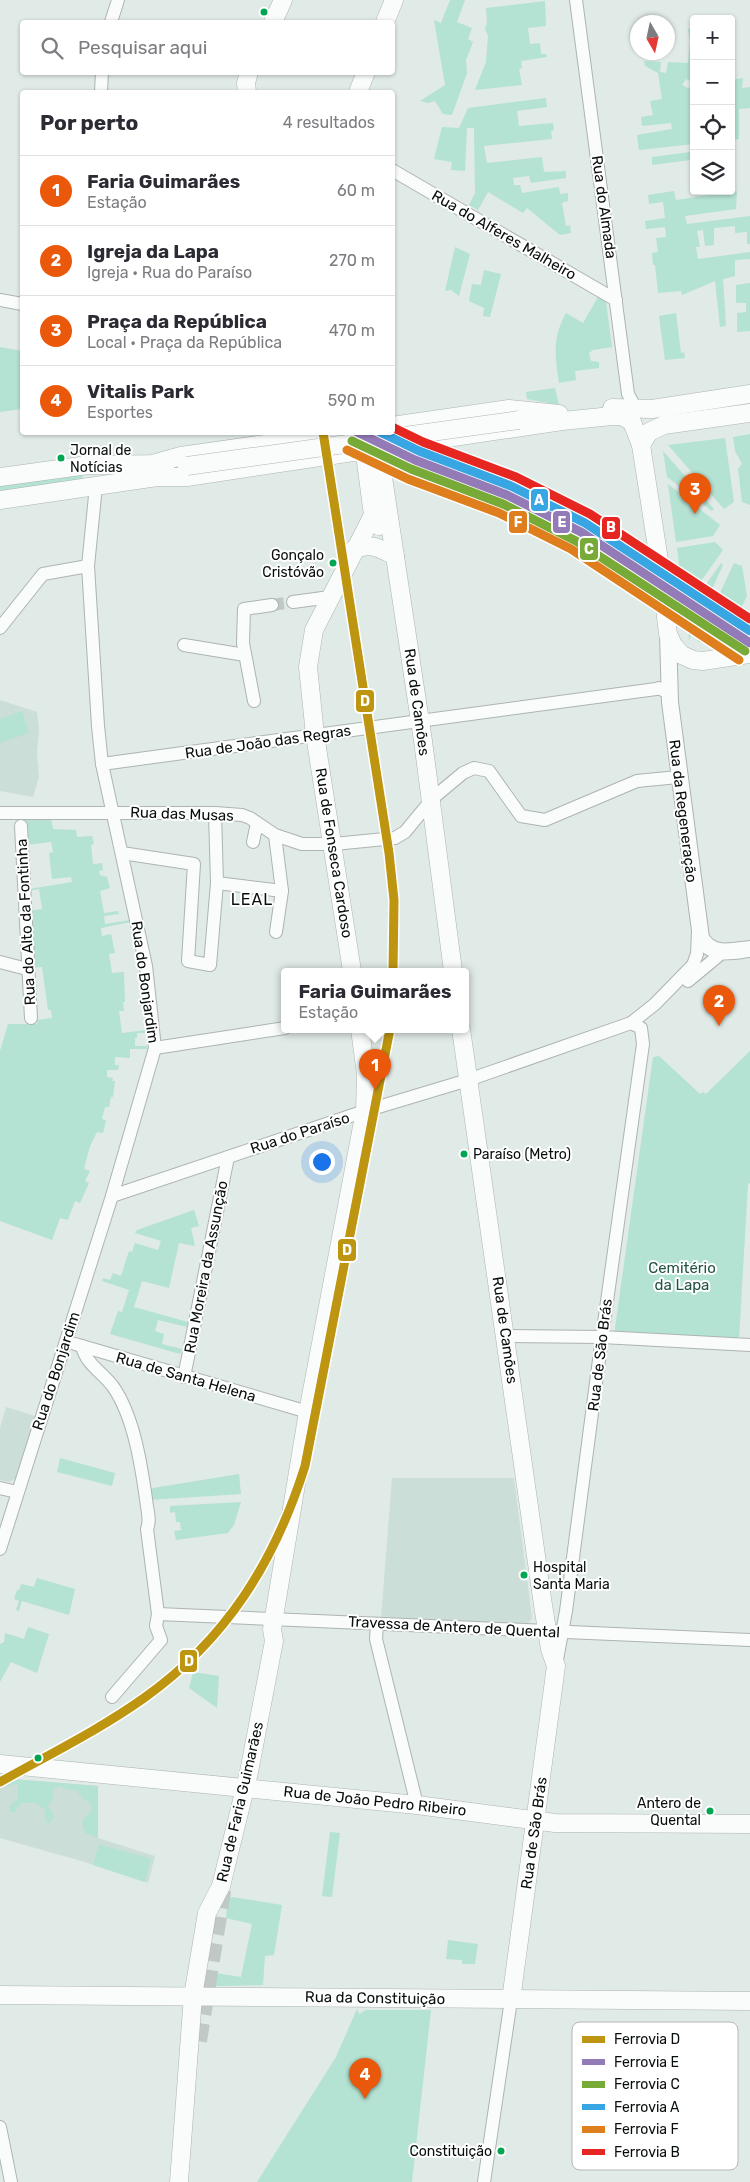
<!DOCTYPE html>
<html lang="pt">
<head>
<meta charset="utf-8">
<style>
  body { margin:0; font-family:Rubik,sans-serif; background:#f7f7f7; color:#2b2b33 }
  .controls { position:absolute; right:15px; top:15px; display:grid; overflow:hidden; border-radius:5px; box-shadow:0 1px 4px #0004 }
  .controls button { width:45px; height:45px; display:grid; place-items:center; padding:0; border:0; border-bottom:1px solid #e1e1e2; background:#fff; color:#2b2b33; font:25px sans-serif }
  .compass { position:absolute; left:630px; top:15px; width:45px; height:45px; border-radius:50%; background:#fff; box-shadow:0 1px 4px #0004; rotate:171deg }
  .you { position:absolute; left:321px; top:1161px; width:18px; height:18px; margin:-12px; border:4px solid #fff; border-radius:50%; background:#1a73e8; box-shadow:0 0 0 8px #1a73e833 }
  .badge { display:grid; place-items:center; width:32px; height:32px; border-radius:50%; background:#ea580c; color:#fff; font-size:16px; font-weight:700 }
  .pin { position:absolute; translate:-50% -41px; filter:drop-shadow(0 1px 2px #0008) }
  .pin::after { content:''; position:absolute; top:26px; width:18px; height:15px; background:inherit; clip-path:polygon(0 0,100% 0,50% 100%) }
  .popup { position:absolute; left:281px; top:968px; width:188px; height:65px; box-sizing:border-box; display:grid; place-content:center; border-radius:5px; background:#fff; filter:drop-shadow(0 1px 4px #0005); font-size:16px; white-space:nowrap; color:#7c7c81 }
  .popup b { font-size:19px; color:#2b2b33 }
  .popup::after { content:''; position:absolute; left:50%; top:100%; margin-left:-10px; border:10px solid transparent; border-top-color:#fff }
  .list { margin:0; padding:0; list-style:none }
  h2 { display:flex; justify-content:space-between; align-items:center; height:65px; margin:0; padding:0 20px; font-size:21px }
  h2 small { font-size:16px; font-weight:400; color:#7c7c81 }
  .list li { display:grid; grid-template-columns:32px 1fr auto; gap:15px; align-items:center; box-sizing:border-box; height:70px; padding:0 20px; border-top:1px solid #e1e1e2 }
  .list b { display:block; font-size:19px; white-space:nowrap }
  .list p { margin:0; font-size:16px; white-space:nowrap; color:#7c7c81 }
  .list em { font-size:16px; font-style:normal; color:#7c7c81 }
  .icon { flex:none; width:28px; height:28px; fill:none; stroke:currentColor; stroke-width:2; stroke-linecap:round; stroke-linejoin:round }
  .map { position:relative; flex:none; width:750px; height:2182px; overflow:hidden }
  .search { position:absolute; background:#fff; box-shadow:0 1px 4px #0004; left:20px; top:20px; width:375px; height:55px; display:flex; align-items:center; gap:12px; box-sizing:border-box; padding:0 18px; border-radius:5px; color:#7c7c81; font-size:19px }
  .panel { position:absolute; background:#fff; box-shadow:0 1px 4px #0004; left:20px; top:90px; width:375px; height:345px; border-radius:5px }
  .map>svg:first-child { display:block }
  .built { fill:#ccded8 }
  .green { fill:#b4e2d3 }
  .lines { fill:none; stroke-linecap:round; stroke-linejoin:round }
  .minor-tunnel { stroke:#c0c9c5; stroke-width:12; stroke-dasharray:12 6; stroke-linecap:butt }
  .secondary-tunnel { stroke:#c0c9c5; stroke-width:18; stroke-dasharray:18 9; stroke-linecap:butt }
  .minor-casing { stroke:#adb4b2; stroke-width:14 }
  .tertiary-casing { stroke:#adb4b2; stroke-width:18 }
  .secondary-casing { stroke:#adb4b2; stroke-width:19 }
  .minor { stroke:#fafcfb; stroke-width:12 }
  .tertiary { stroke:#fafcfb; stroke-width:16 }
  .secondary { stroke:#fafcfb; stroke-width:18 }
  .secondary-bridge-casing { stroke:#adb4b2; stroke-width:19; stroke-linecap:butt }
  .secondary-bridge { stroke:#fafcfb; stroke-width:18 }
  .rail-1-casing { stroke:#fff; stroke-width:12 }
  .rail-2-casing { stroke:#fff; stroke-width:12 }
  .rail-3-casing { stroke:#fff; stroke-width:12 }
  .rail-4-casing { stroke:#fff; stroke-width:12 }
  .rail-5-casing { stroke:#fff; stroke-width:12 }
  .rail-6-casing { stroke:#fff; stroke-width:12 }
  .rail-1 { stroke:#bd9510; stroke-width:9 }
  .rail-2 { stroke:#937bb8; stroke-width:9 }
  .rail-3 { stroke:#77aa36; stroke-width:9 }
  .rail-4 { stroke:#39a6e4; stroke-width:9 }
  .rail-5 { stroke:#de7e1d; stroke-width:9 }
  .rail-6 { stroke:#e62621; stroke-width:9 }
  .bus-dot { fill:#00a651; stroke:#fff; stroke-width:2 }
  .labels { text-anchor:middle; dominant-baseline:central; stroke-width:4; stroke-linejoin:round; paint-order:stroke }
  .bus-label { font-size:14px; fill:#080e0c; stroke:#fff; text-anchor:start }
  .street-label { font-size:15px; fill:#080e0c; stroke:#fff }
  .park-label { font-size:15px; fill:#235445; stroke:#fff }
  .neighbourhood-label { font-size:16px; letter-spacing:1px; fill:#080e0c; stroke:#fff }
  .key { fill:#fff; stroke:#b5b7b6; stroke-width:1 }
  .key-label { font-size:14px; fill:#080e0c }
  .line-badge { stroke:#fff; stroke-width:2 }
  .badge-label { font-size:14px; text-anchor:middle; font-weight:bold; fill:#fff }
</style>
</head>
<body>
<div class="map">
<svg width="750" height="2182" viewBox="0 0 750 2182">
  <rect width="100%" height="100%" fill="#e0eae6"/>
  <g class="built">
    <polygon points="0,700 37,712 39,729 37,753 39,777 33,797 0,791"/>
    <polygon points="6,1407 35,1416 17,1478 9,1482 0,1480 0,1428"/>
    <polygon points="392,1478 514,1478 532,1618 527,1625 381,1618"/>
    <polygon points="0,1778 98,1786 98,1838 155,1856 148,1883 85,1862 0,1838"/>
  </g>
  <g class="green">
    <polygon points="450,0 465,0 457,22 472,28 468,39 473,42 466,60 467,73 452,115 443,114 435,101 428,103 420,101 445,85 434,20 441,23"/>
    <polygon points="545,1 546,26 528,28 530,44 540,43 541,54 546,54 547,57 521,61 522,68 519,69 522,85 475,90 486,62 488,36 485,29 487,23 486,8"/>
    <polygon points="694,28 694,80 692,82 686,79 682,85 688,88 694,87 694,144 639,150 637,135 672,129 671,123 642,126 641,117 653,115 650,101 662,99 658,73 645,66 644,61 661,62 660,72 666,73 668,62 688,63 690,41 688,29"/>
    <polygon points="743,78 742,88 750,87 750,108 739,109 739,139 731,140 731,80"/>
    <polygon points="546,98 547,107 517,111 519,126 553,123 554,130 551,131 552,139 484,146 487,163 542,157 544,172 566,171 566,178 531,183 529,176 513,178 514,185 520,185 522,193 559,187 560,194 568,193 568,201 562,203 566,226 570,225 571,233 560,235 527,208 523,213 488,192 478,210 469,205 475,193 474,128 467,128 465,171 451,170 452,162 434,159 442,127 459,128 468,108"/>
    <polygon points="690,152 690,160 652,165 652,157"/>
    <polygon points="674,191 676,200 737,191 736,209 685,216 687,224 750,216 750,244 747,244 747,232 735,233 735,226 714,228 714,245 705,246 703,230 697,231 700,247 696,247 698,259 750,252 750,259 735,260 735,276 723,279 726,326 720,327 715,281 682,295 681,291 658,293 655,265 653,265 652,253 658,252 656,238 666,237 665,227 646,229 645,221 665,218 663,202 649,204 648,195"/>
    <polygon points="455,247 470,254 459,296 451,290 445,291"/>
    <polygon points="484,270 501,274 490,317 483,316 484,308 469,301 472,284 481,285"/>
    <polygon points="750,283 750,331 737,332 737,313 746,312 746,303 736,303 736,285"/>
    <path d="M 598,297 L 606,302 L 612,347 L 593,350 L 589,353 L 591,361 L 599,362 L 599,368 L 575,371 L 576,380 L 559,383 C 555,355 552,339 566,313 L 583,323 Z"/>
    <polygon points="676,313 681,353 684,352 685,358 665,360 659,316"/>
    <polygon points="0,347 22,351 22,409 0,412"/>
    <polygon points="555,388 559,405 527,399 526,392"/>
    <polygon points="750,434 750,505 742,502 738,469 742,464 735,451 733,437"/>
    <polygon points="725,438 734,502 724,509 668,445"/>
    <polygon points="663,451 714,509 712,511 667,477"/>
    <polygon points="83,474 81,483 0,494 0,485"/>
    <polygon points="668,484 720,525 713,536 676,542"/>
    <polygon points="715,542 723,550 684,605 677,548"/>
    <polygon points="721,563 723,565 689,640 686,613"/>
    <polygon points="734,563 742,566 747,596 739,612 744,615 734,636 697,642"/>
    <polygon points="22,711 29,733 0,743 0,719"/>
    <polygon points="24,818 51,819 53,829 76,830 77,837 92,836 94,844 91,845 93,864 102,863 103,870 99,871 100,875 107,877 110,888 100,891 104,913 118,911 119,914 104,916 105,924 130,920 131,922 101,928 102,936 111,934 115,953 109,954 112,973 124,972 125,1002 123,1002 124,1011 119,1011 122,1033 147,1030 147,1033 137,1033 137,1038 135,1038 135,1046 147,1046 147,1049 130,1049 130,1058 115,1057 115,1065 119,1065 118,1070 107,1070 107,1077 113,1078 112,1081 115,1081 113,1097 111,1097 109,1107 105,1107 102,1119 106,1120 103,1133 97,1132 90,1146 84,1169 90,1171 85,1181 89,1183 80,1203 75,1201 68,1220 60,1218 52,1240 0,1221 0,1051 8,1024 37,1024 37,1020 52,1018 51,1010 48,1010 42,967 31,968 29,911 42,909 39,889 29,891 29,889 72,882 71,877 52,879 49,853 53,852 51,842 26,845"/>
    <polygon points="750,1051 750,1183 748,1184 739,1339 614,1335 653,1057 659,1056 700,1094 703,1092 706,1094"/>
    <polygon points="194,1210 199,1226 191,1228 195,1246 179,1243 169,1288 142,1281 134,1307 188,1322 187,1327 158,1320 155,1331 164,1334 162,1344 182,1349 180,1354 110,1334 118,1311 122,1312 129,1290 102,1281 103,1278 110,1280 113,1273 121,1276 129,1251 132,1252 135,1243 158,1250 161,1241 135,1233 137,1230"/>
    <polygon points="60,1458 115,1473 112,1486 57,1472"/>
    <polygon points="239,1474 241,1494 149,1500 147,1489"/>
    <polygon points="241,1502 234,1525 228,1533 176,1540 174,1531 181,1530 180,1522 176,1522 175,1512 170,1513 170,1506"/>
    <polygon points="37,1578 75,1589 69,1615 22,1601 19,1611 16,1610 19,1601 14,1599 17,1590 19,1590 21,1584 34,1587"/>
    <polygon points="28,1627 49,1634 37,1673 11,1662 0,1682 0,1644 4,1642 5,1633 24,1639"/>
    <polygon points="193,1672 219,1676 217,1708 189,1688"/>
    <polygon points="0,1778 98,1786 98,1838 85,1833 82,1822 85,1817 92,1811 90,1802 84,1800 76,1790 69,1790 59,1786 53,1790 53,1798 48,1806 54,1816 50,1823 45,1822 45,1810 36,1803 21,1803 14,1813 9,1811 11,1804 18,1799 17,1792 19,1783 9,1786 0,1783"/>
    <polygon points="330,1832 340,1833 332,1897 322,1896"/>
    <polygon points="99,1844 151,1859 145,1882 93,1865"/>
    <polygon points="232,1897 282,1905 274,1955 265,1956 263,1985 215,1986 212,1983 215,1973 241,1977 252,1924 226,1918 228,1899"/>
    <polygon points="448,1940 478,1944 475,1964 462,1964 462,1960 446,1959"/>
    <polygon points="357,2009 359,2014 366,2010 431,2010 412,2182 257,2182 336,2057"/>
  </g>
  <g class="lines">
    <polyline class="minor-tunnel" points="272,605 293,602"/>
    <polyline class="secondary-tunnel" points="198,2041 223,1885"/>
    <defs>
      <g id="minor">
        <polyline points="576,0 628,394 634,405 640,409"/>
        <polyline points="111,22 118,0"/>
        <polyline points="101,92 102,72"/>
        <polyline points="392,170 616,300"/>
        <polyline points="0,300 22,304"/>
        <polyline points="293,602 330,597"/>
        <polyline points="0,628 43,574 88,566"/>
        <polyline points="184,645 245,655"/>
        <polyline points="254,701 243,643 244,609 272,605"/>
        <polyline points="102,764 656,689 659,688 670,694"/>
        <polyline points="0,813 215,813 242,815 250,818 275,835 302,844 334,844 395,838 405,832 433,798 463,773 474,768 489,771 521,816 545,820 637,781 678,777"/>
        <polyline points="21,826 31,1018"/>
        <polyline points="275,835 282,891 276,932"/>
        <polyline points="253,842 257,823"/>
        <polyline points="122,853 194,864 188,961 210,965 217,883 215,813"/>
        <polyline points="217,883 282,891"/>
        <polyline points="0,962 27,969"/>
        <polyline points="688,981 723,952"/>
        <polyline points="155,1048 285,1028"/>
        <polyline points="112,1196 365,1111 468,1080 631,1023 655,1004 693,965 697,954 698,931"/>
        <polyline points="506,1336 602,1337 750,1345"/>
        <polyline points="75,1344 308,1412"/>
        <path d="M 82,1346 C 86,1365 104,1373 114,1388 C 134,1418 141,1464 146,1499 C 147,1511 151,1519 147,1529 L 158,1614 L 156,1626 L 161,1640 L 112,1697"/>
        <polyline points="184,1377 228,1157"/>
        <polyline points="0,1488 17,1492"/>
        <polyline points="0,1549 112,1196 155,1048 146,966 102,764 98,726 88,566 96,486"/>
        <polyline points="158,1614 750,1640"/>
        <polyline points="377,1624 376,1639 417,1805"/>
        <polyline points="556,1665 566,1611 602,1337 643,1044 641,1028 631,1023"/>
        <polyline points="0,2127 11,2182"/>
        <polyline points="484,2182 511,2000"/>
      </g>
      <path id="tertiary" d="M 668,634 L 670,702 L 701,938 C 712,957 731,951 750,949"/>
      <g id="secondary">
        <polyline points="273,22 283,0"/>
        <polyline points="385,22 394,0"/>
        <polyline points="247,92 246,83 249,72"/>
        <polyline points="358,92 366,72"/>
        <polyline points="612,408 652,409 750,394"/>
        <polyline points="392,426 509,409 559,414"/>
        <polyline points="362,432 373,515 379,526"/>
        <polyline points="377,438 423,741 453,971"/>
        <polyline points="641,445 649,432 664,425 750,413"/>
        <polyline points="156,463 181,456 348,432"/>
        <polyline points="0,477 88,465 166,464"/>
        <polyline points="0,500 157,477 187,477 562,421 612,416 622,416 632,422 641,445 661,573 668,634 673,645 682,655 693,660 703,661 750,654"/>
        <path d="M 353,550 C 370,542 379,548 395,556"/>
        <polyline points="352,971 315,735 308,667 314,630 373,515"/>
        <polyline points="461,1029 543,1605 550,1649 556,1666 511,2000"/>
        <polyline points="0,1764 417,1805 555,1823 750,1824"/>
        <polyline points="0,1995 750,2001"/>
        <polyline points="179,2182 193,1996 207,1913 221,1886 249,1772 274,1641 272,1629 308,1412 365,1111 366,1074 360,1029"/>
      </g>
    </defs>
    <use href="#minor" class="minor-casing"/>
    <use href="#tertiary" class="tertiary-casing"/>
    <use href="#secondary" class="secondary-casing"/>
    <use href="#minor" class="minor"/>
    <use href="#tertiary" class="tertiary"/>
    <use href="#secondary" class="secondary"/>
    <defs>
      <polyline id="secondary-bridge" points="187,466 519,420"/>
    </defs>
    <use href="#secondary-bridge" class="secondary-bridge-casing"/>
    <use href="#secondary-bridge" class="secondary-bridge"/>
    <defs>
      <g id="rail-1">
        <polyline points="323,432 389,853 394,900 393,971"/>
        <path d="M 0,1782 C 48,1755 99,1730 144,1698 C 227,1639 275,1561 305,1466 L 390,1029"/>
      </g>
      <polyline id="rail-2" points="357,432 415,460 507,495 581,532 750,643"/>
      <polyline id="rail-3" points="352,441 411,469 503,504 576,541 745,651"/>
      <polyline id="rail-4" points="380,432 419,451 511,486 585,523 750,631"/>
      <polyline id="rail-5" points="347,450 408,479 499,513 571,549 739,660"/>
      <polyline id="rail-6" points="392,427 423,442 516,477 590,514 750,619"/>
    </defs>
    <use href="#rail-1" class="rail-1-casing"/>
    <use href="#rail-2" class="rail-2-casing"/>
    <use href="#rail-3" class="rail-3-casing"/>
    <use href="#rail-4" class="rail-4-casing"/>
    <use href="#rail-5" class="rail-5-casing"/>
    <use href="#rail-6" class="rail-6-casing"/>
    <use href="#rail-1" class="rail-1"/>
    <use href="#rail-2" class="rail-2"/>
    <use href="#rail-3" class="rail-3"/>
    <use href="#rail-4" class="rail-4"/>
    <use href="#rail-5" class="rail-5"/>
    <use href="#rail-6" class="rail-6"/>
  </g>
  <g class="bus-dot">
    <circle cx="264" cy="12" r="4.5"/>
    <circle cx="61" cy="458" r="4.5"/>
    <circle cx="333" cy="563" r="4.5"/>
    <circle cx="464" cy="1154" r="4.5"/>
    <circle cx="524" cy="1575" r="4.5"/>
    <circle cx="38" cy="1758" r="4.5"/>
    <circle cx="710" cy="1811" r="4.5"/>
    <circle cx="501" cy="2151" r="4.5"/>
  </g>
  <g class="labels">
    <g class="bus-label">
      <text x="70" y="450">Jornal de<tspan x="70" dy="17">Notícias</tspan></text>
      <text x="324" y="555" text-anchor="end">Gonçalo<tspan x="324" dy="17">Cristóvão</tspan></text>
      <text x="473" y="1154">Paraíso (Metro)</text>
      <text x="533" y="1567">Hospital<tspan x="533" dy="17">Santa Maria</tspan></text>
      <text x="701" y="1803" text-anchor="end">Antero de<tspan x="701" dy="17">Quental</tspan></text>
      <text x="492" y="2151" text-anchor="end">Constituição</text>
    </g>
    <g class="street-label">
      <text transform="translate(604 207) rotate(82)">Rua do Almada</text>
      <text transform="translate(504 235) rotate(30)">Rua do Alferes Malheiro</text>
      <text transform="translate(417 702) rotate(82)">Rua de Camões</text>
      <text transform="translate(268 742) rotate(-8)">Rua de João das Regras</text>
      <text transform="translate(683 811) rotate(83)">Rua da Regeneração</text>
      <text transform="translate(182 814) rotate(2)">Rua das Musas</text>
      <text transform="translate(334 853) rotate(81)">Rua de Fonseca Cardoso</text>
      <text transform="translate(26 922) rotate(-93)">Rua do Alto da Fontinha</text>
      <text transform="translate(145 982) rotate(82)">Rua do Bonjardim</text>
      <text transform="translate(300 1133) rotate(-18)">Rua do Paraíso</text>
      <text transform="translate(206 1267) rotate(-79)">Rua Moreira da Assunção</text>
      <text transform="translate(505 1330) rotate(82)">Rua de Camões</text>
      <text transform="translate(600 1355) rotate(-83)">Rua de São Brás</text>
      <text transform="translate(56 1371) rotate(-72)">Rua do Bonjardim</text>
      <text transform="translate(186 1377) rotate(16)">Rua de Santa Helena</text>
      <text transform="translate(454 1627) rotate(3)">Travessa de Antero de Quental</text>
      <text transform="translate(375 1801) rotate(6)">Rua de João Pedro Ribeiro</text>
      <text transform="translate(240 1802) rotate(-77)">Rua de Faria Guimarães</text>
      <text transform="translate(534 1833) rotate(-82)">Rua de São Brás</text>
      <text transform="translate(375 1998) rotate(1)">Rua da Constituição</text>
    </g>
    <g class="park-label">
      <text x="682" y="1268">Cemitério<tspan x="682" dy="17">da Lapa</tspan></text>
    </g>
    <g class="neighbourhood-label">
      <text x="252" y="899">LEAL</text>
    </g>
  </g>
  <rect x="572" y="2022" width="166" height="148" rx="8" class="key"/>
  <rect x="582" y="2036" width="23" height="7" fill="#bd9510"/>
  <rect x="582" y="2059" width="23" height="6" fill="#937bb8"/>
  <rect x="582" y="2081" width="23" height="7" fill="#77aa36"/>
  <rect x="582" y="2104" width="23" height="6" fill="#39a6e4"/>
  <rect x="582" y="2126" width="23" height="7" fill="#de7e1d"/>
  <rect x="582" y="2149" width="23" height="6" fill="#e62621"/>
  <g class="key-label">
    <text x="614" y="2044">Ferrovia D</text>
    <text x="614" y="2067">Ferrovia E</text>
    <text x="614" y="2089">Ferrovia C</text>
    <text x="614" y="2112">Ferrovia A</text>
    <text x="614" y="2134">Ferrovia F</text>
    <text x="614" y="2157">Ferrovia B</text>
  </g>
  <g class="line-badge">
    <rect x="530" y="488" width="19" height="24" rx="5" fill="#39a6e4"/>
    <rect x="552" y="510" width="19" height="24" rx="5" fill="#937bb8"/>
    <rect x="508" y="510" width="20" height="24" rx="5" fill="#de7e1d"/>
    <rect x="601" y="516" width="20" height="24" rx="5" fill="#e62621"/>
    <rect x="579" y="537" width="20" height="24" rx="5" fill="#77aa36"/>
    <rect x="355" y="689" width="20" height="24" rx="5" fill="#bd9510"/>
    <rect x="337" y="1238" width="20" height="24" rx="5" fill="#bd9510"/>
    <rect x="179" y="1649" width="19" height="24" rx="5" fill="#bd9510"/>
  </g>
  <g class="badge-label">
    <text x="539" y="505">A</text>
    <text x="562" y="527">E</text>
    <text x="518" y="527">F</text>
    <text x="611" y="532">B</text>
    <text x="589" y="554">C</text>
    <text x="365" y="706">D</text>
    <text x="347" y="1255">D</text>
    <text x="189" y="1666">D</text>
  </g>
</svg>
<div class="controls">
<button>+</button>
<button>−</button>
<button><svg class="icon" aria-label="locate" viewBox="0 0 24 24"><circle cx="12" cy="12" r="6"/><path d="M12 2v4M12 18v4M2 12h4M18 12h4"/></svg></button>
<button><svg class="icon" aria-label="layers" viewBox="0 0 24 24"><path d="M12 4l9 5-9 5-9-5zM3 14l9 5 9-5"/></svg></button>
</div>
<svg class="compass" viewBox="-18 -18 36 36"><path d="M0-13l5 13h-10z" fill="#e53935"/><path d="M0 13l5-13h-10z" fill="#7c7c81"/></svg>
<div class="you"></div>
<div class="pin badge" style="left:375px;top:1090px">1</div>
<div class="popup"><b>Faria Guimarães</b>Estação</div>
<div class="pin badge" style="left:719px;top:1026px">2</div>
<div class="pin badge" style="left:695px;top:514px">3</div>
<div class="pin badge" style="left:365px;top:2099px">4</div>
<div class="search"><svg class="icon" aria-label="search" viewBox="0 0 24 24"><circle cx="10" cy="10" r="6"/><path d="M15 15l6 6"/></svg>Pesquisar aqui</div>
<section class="panel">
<h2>Por perto<small>4 resultados</small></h2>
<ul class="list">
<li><span class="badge">1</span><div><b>Faria Guimarães</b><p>Estação</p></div><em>60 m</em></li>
<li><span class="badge">2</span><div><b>Igreja da Lapa</b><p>Igreja · Rua do Paraíso</p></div><em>270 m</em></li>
<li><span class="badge">3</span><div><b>Praça da República</b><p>Local · Praça da República</p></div><em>470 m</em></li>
<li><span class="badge">4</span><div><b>Vitalis Park</b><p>Esportes</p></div><em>590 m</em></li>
</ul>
</section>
</div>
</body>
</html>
